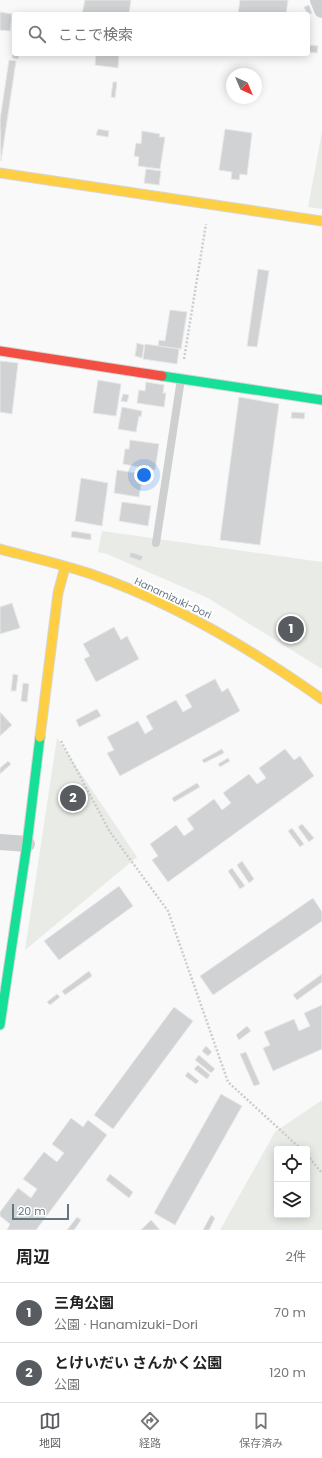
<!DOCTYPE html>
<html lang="ja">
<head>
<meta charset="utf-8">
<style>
  body { margin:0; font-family:Poppins,"Noto Sans JP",sans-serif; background:#f6f6f6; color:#222 }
  .controls { position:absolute; right:12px; bottom:12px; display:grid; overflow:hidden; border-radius:4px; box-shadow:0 2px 10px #0003 }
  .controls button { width:36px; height:36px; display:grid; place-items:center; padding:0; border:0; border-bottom:1px solid #e0e0e0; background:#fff; color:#222; font:20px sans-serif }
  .compass { position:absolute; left:226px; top:68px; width:36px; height:36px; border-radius:50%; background:#fff; box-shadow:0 2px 10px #0003; rotate:136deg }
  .scale { position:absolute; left:12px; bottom:10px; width:57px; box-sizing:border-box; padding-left:4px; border:2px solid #657683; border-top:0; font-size:11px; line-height:14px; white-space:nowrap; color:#657683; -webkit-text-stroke:3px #fff; paint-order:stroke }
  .you { position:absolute; left:144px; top:475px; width:14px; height:14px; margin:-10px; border:3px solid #fff; border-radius:50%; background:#1a73e8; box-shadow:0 0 0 6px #1a73e833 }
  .badge { display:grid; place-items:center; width:26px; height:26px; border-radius:50%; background:#585c60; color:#fff; font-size:13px; font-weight:700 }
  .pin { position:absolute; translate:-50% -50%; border:2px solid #fff; box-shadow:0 1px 4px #0006 }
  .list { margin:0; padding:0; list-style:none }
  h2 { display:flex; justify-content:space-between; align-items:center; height:52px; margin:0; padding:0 16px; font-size:17px }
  h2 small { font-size:13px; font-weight:400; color:#767676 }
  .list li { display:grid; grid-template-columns:26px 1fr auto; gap:12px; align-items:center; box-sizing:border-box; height:60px; padding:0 16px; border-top:1px solid #e0e0e0 }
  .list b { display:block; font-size:15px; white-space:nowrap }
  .list p { margin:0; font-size:13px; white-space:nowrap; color:#767676 }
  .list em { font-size:13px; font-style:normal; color:#767676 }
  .icon { flex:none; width:22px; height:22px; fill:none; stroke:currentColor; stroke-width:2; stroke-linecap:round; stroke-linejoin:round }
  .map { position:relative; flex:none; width:322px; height:1230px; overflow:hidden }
  .search { position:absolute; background:#fff; box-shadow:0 2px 10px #0003; left:12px; right:12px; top:12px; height:44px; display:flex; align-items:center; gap:10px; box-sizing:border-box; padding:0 14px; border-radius:4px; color:#767676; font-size:15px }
  .sheet { height:172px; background:#fff }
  nav { display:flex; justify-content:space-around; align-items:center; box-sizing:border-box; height:56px; border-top:1px solid #e0e0e0; background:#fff; font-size:11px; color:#767676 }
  nav a { display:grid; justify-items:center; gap:2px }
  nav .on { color:#585c60 }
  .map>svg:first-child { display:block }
  .green { fill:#e8ebe6; fill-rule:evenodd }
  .building { fill:#d0d2d3; stroke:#e8e8e8 }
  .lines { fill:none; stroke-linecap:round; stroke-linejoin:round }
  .fast-casing { stroke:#d5d6d7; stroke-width:11 }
  .slow-casing { stroke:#d5d6d7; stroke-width:11 }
  .jam-casing { stroke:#d5d6d7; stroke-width:11 }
  .path { stroke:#cbcccd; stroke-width:2.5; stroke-dasharray:2 2; stroke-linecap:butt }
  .lane { stroke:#cecfd0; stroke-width:8 }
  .street { stroke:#cecfd0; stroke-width:16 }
  .fast { stroke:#16e098; stroke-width:9 }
  .slow { stroke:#ffcf43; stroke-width:9 }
  .jam { stroke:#f24e42; stroke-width:9 }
  .labels { text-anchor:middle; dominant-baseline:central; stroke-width:4; stroke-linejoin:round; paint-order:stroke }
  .street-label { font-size:10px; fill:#657683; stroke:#fff }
</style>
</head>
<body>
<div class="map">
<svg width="322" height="1230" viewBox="0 0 322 1230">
  <rect width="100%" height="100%" fill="#f9f9f9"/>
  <g class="green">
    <polygon points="322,132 322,209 308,207"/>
    <polygon points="102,531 322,562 322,669 208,598 107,554 98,552"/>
    <polygon points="57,738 137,857 25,950"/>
    <path d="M 322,1100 L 322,1230 L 220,1230 L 275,1132 ZM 277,1149 L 307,1149 L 307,1215 L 277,1215 Z"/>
  </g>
  <g class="building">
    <polygon points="85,0 131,0 129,14 82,14"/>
    <polygon points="240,0 288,0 286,14 238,14"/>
    <polygon points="309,5 312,13 308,15 304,7"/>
    <polygon points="0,12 12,14 10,31 0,30"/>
    <polygon points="308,45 318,46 317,53 308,52"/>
    <polygon points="14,46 14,54 19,54 18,59 12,58"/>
    <polygon points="96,54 119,54 118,68 95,65"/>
    <polygon points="9,60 16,61 1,161 0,120"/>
    <polygon points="113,82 117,82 115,98 111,97"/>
    <polygon points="98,129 109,131 108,137 96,135"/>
    <polygon points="225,129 252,133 247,175 240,174 239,180 231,179 232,172 219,170"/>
    <polygon points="142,131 160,134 159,137 165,137 160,169 138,166 139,157 134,156 136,143 141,144"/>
    <polygon points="146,169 161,171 159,185 144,183"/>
    <polygon points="258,269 269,271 257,347 247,346"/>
    <polygon points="170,310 187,312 181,349 158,346 159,340 165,341"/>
    <polygon points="137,343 144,345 142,358 135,356"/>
    <polygon points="145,344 179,349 177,364 143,359"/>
    <polygon points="0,361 18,363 12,414 0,412"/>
    <polygon points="98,380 121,384 116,416 93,413"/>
    <polygon points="146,382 164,385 163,393 166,393 164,407 137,403 139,390 145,391"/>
    <polygon points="123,394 129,395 127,402 121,401"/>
    <polygon points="239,397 279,404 260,545 220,540"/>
    <polygon points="122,407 142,411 141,417 139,416 136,432 118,429"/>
    <polygon points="292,412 305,413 304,419 291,418"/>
    <polygon points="130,440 159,444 155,470 123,464 125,449 129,449"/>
    <polygon points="117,470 143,474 139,497 114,493"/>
    <polygon points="81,478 108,483 102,526 75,521"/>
    <polygon points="122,502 151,506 148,526 119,521"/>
    <polygon points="72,531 91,534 91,540 71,537"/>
    <polygon points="131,552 143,556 141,561 129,557"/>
    <polygon points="12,603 20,628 0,634 0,607"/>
    <polygon points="114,627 121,640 127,636 139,659 96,682 84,659 90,656 83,644"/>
    <polygon points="13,674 18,675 16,691 11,691"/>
    <polygon points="215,679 222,692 228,688 240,711 120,776 107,753 114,750 107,737 138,721 145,734 153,729 146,716 176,700 183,712 192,707 185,695"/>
    <polygon points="23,683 29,684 27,702 21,701"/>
    <polygon points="97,709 101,716 79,727 76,720"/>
    <polygon points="0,712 12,725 0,736"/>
    <polygon points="222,749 224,753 204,763 202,760"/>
    <polygon points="285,749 294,760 300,756 314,776 168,882 152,860 158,856 150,844 176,825 184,836 194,829 187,819 214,799 222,810 231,803 223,793 249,774 257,784 266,778 259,768"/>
    <polygon points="228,758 230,761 220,767 218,764"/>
    <polygon points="8,761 11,764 0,774 0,768"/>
    <polygon points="197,783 200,787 174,802 172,798"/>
    <polygon points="302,824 314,838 309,842 298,827"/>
    <polygon points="292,828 304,844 300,847 288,831"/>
    <polygon points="242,861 254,879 249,883 237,865"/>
    <polygon points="232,868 245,886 240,889 228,871"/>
    <polygon points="119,886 133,906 59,960 44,941"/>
    <polygon points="313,898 322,912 322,921 213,995 200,976"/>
    <polygon points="89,971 92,976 65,995 62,991"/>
    <polygon points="322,974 322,982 297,1000 293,995"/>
    <polygon points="57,994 60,997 50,1005 47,1002"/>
    <polygon points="322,1005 322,1049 273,1071 263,1048 270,1045 264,1032 294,1019 299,1031 310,1026 304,1013"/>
    <polygon points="174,1007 193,1021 113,1129 94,1115"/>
    <polygon points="247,1026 251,1031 239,1040 236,1035"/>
    <polygon points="206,1046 212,1052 208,1056 202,1051"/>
    <polygon points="246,1052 260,1084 254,1086 240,1054"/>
    <polygon points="199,1055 215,1069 211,1073 195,1060"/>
    <polygon points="198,1065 210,1075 207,1079 194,1069"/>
    <polygon points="188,1072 199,1081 196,1084 185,1076"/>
    <polygon points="221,1094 242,1106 175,1225 154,1213"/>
    <polygon points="71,1118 83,1127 88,1120 107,1135 36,1230 7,1230 10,1224 0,1216 0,1212 18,1188 31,1198 37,1189 23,1179 44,1152 57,1162 64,1153 52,1144"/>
    <polygon points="110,1174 133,1192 129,1198 106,1180"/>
    <polygon points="211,1215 215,1218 209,1230 203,1230"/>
    <polygon points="77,1217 81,1220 74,1230 67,1230"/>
    <polygon points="151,1220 160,1230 141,1230"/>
  </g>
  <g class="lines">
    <defs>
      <g id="fast">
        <polyline points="162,376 322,400"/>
        <polyline points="0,1025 27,844 40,737"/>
      </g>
      <g id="slow">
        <polyline points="0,173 322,221"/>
        <path d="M 0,549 C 30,557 61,564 91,574 C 174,603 250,648 322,699"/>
        <polyline points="40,737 58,593 65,567"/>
      </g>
      <polyline id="jam" points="0,351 162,376"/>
    </defs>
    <use href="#fast" class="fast-casing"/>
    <use href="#slow" class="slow-casing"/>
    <use href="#jam" class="jam-casing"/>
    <g class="path">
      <polyline points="184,359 206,224"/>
      <polyline points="61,741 110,832 168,911 228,1082 301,1149"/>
      <polyline points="307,1155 322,1173"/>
    </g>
    <polyline class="lane" points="156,543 181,379"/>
    <g class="street">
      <polyline points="318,0 322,10"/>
      <polyline points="0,842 27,844"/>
    </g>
    <use href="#fast" class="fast"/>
    <use href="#slow" class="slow"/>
    <use href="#jam" class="jam"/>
  </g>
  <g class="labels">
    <g class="street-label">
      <text transform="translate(173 598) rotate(25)">Hanamizuki-Dori</text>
    </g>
  </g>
</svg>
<div class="controls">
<button><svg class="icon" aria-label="locate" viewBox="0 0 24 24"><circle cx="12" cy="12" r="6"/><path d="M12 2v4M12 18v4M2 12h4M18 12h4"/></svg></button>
<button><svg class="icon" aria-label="layers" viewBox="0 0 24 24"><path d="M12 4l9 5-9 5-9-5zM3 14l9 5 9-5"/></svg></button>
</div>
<svg class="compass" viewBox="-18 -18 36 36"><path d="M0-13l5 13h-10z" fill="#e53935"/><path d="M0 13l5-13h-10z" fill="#767676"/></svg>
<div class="scale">20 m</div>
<div class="you"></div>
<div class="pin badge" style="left:291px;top:629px">1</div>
<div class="pin badge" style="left:73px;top:798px">2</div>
<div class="search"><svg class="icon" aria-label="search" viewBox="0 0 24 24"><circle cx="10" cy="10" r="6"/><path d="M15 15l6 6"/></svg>ここで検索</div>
</div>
<section class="sheet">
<h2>周辺<small>2件</small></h2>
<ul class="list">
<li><span class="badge">1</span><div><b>三角公園</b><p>公園 · Hanamizuki-Dori</p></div><em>70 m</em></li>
<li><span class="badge">2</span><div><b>とけいだい さんかく公園</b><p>公園</p></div><em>120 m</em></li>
</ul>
</section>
<nav>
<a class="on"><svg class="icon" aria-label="map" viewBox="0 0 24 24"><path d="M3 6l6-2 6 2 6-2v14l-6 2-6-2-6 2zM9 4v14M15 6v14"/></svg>地図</a>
<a><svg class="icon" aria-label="directions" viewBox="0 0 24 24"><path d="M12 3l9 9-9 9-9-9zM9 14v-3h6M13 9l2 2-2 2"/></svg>経路</a>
<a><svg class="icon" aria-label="saved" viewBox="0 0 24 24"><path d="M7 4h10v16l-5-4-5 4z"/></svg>保存済み</a>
</nav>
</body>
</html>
